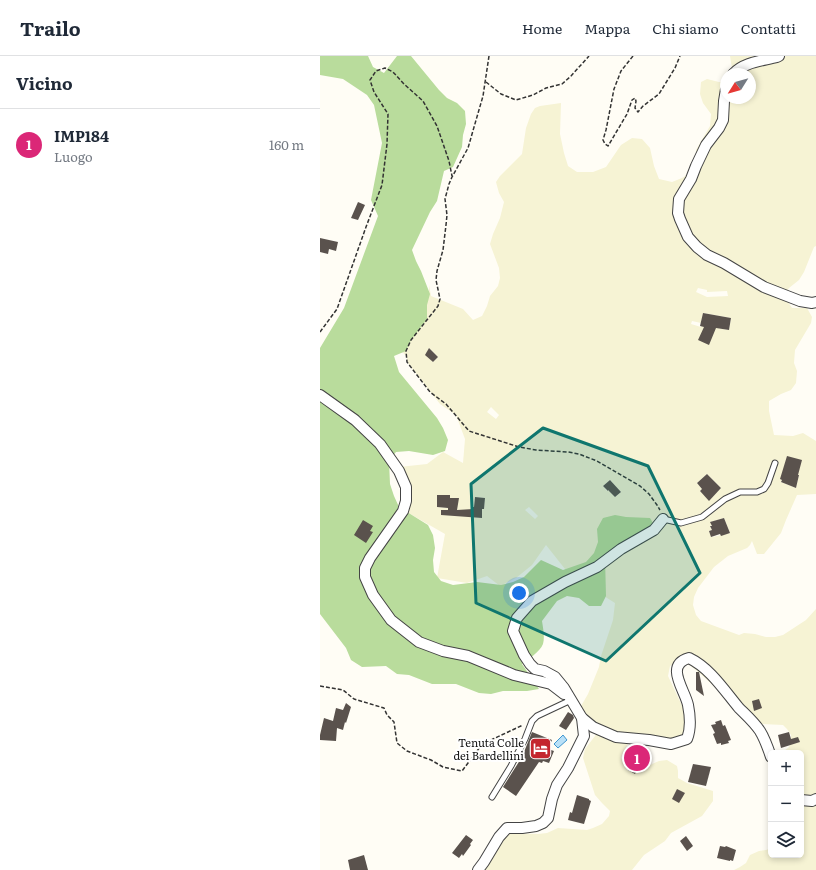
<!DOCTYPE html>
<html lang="it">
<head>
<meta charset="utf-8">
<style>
  body { margin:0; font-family:Literata,serif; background:#f2f2f3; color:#1f2937 }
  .controls { position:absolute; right:12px; bottom:12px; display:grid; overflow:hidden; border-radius:6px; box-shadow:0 2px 6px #0003 }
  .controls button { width:36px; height:36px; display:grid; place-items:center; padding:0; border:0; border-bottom:1px solid #e0e1e3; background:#fff; color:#1f2937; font:20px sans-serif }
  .compass { position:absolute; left:400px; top:12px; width:36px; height:36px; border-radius:50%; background:#fff; box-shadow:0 2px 6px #0003; rotate:233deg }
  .you { position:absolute; left:199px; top:537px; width:14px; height:14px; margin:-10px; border:3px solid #fff; border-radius:50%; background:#1a73e8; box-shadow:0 0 0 6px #1a73e833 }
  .badge { display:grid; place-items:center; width:26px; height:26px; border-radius:50%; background:#db2777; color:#fff; font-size:13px; font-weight:700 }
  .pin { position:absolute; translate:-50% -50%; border:2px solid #fff; box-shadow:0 1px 4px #0006 }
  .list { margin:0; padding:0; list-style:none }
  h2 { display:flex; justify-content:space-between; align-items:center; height:52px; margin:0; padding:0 16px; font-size:17px }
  h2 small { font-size:13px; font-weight:400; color:#747a83 }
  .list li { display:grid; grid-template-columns:26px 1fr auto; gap:12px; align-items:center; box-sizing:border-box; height:72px; padding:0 16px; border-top:1px solid #e0e1e3 }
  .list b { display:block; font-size:15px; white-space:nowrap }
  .list p { margin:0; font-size:13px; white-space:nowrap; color:#747a83 }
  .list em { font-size:13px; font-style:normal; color:#747a83 }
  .icon { flex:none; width:22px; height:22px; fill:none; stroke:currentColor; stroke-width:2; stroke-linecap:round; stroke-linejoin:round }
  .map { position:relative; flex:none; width:496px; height:814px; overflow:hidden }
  header { display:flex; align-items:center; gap:24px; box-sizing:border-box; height:56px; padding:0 20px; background:#fff; border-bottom:1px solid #e0e1e3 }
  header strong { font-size:19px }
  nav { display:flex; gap:22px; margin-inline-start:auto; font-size:14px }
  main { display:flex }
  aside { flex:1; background:#fff }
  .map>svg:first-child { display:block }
  .farmland { fill:#f6f3d4; fill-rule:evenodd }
  .forest { fill:#b9dc9c }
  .water { fill:#b9e0f7; stroke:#3f96cf }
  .building { fill:#5a524d }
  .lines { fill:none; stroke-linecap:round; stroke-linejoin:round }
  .service-casing { stroke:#444; stroke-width:7 }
  .minor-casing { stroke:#444; stroke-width:12 }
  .path { stroke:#333; stroke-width:1.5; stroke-dasharray:4 2; stroke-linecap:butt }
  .service { stroke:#fff; stroke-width:5 }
  .minor { stroke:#fff; stroke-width:10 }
  .marked { fill:#0f766e; fill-opacity:0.2; stroke:#0f766e; stroke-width:3; stroke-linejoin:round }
  .labels { text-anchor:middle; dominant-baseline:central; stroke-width:4; stroke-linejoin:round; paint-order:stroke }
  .poi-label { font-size:11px; fill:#111; stroke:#fff; text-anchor:end }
</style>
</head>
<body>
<header>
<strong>Trailo</strong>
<nav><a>Home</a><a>Mappa</a><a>Chi siamo</a><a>Contatti</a></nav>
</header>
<main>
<aside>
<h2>Vicino<small></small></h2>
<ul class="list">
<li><span class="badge">1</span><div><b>IMP184</b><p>Luogo</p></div><em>160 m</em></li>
</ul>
</aside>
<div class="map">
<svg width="496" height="814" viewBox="0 0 496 814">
  <rect width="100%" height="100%" fill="#fffdf5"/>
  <path class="farmland" d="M 410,0 L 496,0 L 496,190 L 494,191 L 484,216 L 479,224 L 469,232 L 464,240 L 472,252 L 487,252 L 492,261 L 491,267 L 475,294 L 474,307 L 477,315 L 476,327 L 471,334 L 461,338 L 449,345 L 449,355 L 454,379 L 473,380 L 483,377 L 496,385 L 496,438 L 477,439 L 466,464 L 461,477 L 444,498 L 437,498 L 432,485 L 430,489 L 427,492 L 408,500 L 394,511 L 378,532 L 374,541 L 373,549 L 376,559 L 381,565 L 419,579 L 424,577 L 435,578 L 446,581 L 455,581 L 463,579 L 486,564 L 496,553 L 496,814 L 414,814 L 420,811 L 426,807 L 430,799 L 439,795 L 446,794 L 451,792 L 451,799 L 481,799 L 481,697 L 459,697 L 464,695 L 469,691 L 471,686 L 471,679 L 467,673 L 463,669 L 441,668 L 431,663 L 377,615 L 367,607 L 358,605 L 350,610 L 348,620 L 367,660 L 363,678 L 355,684 L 318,686 L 308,688 L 303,697 L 301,702 L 307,714 L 315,717 L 322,715 L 332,708 L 339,705 L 347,704 L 357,710 L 358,715 L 358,722 L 367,727 L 393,735 L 393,745 L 382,760 L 351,777 L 345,785 L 324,799 L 312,814 L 163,814 L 188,777 L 218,778 L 227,777 L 238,772 L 267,774 L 273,772 L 282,768 L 289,760 L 290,755 L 282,747 L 275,739 L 263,702 L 265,693 L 275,680 L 279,672 L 267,665 L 261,650 L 268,638 L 279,611 L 281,600 L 293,564 L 295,547 L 249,518 L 226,489 L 212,509 L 196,522 L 180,530 L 167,520 L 147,527 L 117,522 L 125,478 L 85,455 L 79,411 L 107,408 L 123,396 L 143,407 L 145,383 L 136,359 L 120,348 L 87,306 L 87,301 L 70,283 L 109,237 L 109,229 L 111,240 L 143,253 L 153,264 L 162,260 L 167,250 L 170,240 L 178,230 L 180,222 L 179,212 L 170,188 L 173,178 L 180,162 L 184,146 L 179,137 L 176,126 L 180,120 L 202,98 L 206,72 L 211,58 L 215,52 L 220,50 L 241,47 L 240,78 L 244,97 L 248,110 L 257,116 L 273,116 L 286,111 L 301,89 L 312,82 L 322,83 L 330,92 L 334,110 L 339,123 L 352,126 L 362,122 L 371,116 L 377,110 L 376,94 L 390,70 L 391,58 L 383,47 L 380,38 L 381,26 L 387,23 L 399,26 L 406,26 L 406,42 L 430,42 L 430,18 L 413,18 ZM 378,232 L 387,234 L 387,236 L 407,235 L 408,240 L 387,241 L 376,236 ZM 383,257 L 411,262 L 409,274 L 382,269 L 381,271 L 371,268 L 372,265 L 381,267 ZM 109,292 L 118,301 L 113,306 L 106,299 ZM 171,351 L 179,359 L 176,363 L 167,356 ZM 467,401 L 478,419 L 479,419 L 476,432 L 461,426 L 462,424 L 461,423 ZM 387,418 L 401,432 L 389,444 L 380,435 L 382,433 L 377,427 ZM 290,424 L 301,436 L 295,441 L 288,434 L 287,435 L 283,430 ZM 117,439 L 130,440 L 130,442 L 136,454 L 140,454 L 140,460 L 128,452 L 117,451 ZM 155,441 L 165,442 L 164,453 L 162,453 L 162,462 L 152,461 L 153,451 L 154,451 ZM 209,451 L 218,460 L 215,463 L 205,454 ZM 404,462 L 410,477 L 392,481 L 389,475 L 392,474 L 390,470 L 396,468 L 392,468 L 391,466 Z"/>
  <path class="forest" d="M 0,0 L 48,0 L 53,11 L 64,17 L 77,0 L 91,0 L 119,34 L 127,42 L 137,47 L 145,55 L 146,68 L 143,79 L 142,91 L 133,111 L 124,115 L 117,145 L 110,156 L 92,194 L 96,205 L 101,215 L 110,238 L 107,249 L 107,263 L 91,284 L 86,295 L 74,300 L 79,316 L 117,362 L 123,372 L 128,384 L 125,395 L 113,399 L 89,395 L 76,396 L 69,405 L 70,428 L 74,440 L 79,451 L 108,469 L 113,479 L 115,492 L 113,504 L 114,516 L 121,525 L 133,529 L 157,526 L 181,529 L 193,526 L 204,521 L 221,504 L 243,514 L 266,506 L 274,497 L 278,486 L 277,473 L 283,462 L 295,459 L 306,461 L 330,462 L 336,472 L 285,501 L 286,540 L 281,550 L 269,550 L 259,542 L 247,540 L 237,545 L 222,565 C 223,572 225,581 223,588 C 220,596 208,603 202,608 L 219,633 L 207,635 L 183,635 L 171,638 L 159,637 L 136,628 L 112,628 L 89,619 L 77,618 L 66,610 L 42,611 L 31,604 L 26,592 L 0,558 L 0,292 L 24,252 L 58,160 L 51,144 L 62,87 L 54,49 L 47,39 L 23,23 L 0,19 Z"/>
  <polygon class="water" points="243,679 247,684 238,692 234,688"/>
  <g class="building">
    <polygon points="38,146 45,149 38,164 31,162"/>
    <polygon points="0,182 18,186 16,195 9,193 8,198 0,196"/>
    <polygon points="383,257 411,262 409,274 396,272 389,289 378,284 384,271 380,270"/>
    <polygon points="109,292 118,301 113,306 105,299"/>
    <polygon points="467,400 482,404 478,419 479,419 476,432 461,426 462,424 460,423"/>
    <polygon points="387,418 401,432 389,445 380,435 382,433 377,427"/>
    <polygon points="290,424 301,436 295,441 288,434 288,435 283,430"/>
    <polygon points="117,439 130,439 130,442 139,442 137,454 153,453 153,451 154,451 155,441 165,442 164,453 162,453 162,462 121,459 121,454 128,454 128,452 117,451"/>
    <polygon points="404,462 410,477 401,480 400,478 391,481 389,475 392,474 390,470 392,470 390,466"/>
    <polygon points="43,464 53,470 50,475 53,476 46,487 34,479"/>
    <polygon points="376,616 379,616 384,640 376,634"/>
    <polygon points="439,643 442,652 434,655 432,645"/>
    <polygon points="26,647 31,651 26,667 25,666 23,674 17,672 16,685 0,684 0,679 4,662 13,665 16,652 23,654"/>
    <polygon points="248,656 253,659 254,662 246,674 239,670"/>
    <polygon points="401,664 403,670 405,669 411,684 408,685 409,687 401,689 401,687 397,688 393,678 395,677 391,669 396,668 395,666"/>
    <polygon points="212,676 232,684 228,693 234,695 229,707 223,705 222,707 219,706 196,740 183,731 202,701"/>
    <polygon points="469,676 471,683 478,681 480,686 461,692 458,679"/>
    <polygon points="318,693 326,698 315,718 308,714 311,707 309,706 314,698 315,698"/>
    <polygon points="373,708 391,711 386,730 368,726"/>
    <polygon points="357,733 365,737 359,747 352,743"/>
    <polygon points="257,739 269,743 269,744 271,745 264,768 248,764 250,756 252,757"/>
    <polygon points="146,779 153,784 150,788 151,789 143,800 142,798 139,802 132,797"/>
    <polygon points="366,780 373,790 367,795 360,785"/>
    <polygon points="400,790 405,791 406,790 416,794 413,805 410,804 410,805 397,802"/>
    <polygon points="44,799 48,814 30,814 28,804"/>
  </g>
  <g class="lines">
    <defs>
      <g id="service">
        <polyline points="343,463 361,467 382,461 405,443 420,436 437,436 444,433 448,427 455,407"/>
        <polyline points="172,741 191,710 205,683 212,665 217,660 251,644"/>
      </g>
      <g id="minor">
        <path d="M 413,18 C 424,6 442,5 457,1 L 459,0"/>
        <polyline points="406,33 404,45 403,64 399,72 386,89 376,110 371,123 359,143 358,157 360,163 368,181 377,191 387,199 404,207 444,231 480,245 492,247 496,246"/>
        <polyline points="0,339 35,364 60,388 79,415 86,431 86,445 83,455 50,502 45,512 45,521 53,539 71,564 99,586 123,595 148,600 194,619 231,628 244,638"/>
        <path d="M 343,463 L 334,474 L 301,493 L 277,511 L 245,526 L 212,545 L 197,562 L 193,575 L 204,599 L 210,608 L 215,613 L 224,615 L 235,621 L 244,632 L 262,662 L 273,671 L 296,681 L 329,684 L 351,688 L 367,683 C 371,673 370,659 368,649 C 365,634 344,609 369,602 C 390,612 404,634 419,652 C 426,659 434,666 440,675 C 445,683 448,692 451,701"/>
        <polyline points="481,744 492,745 496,743"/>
        <polyline points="158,814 164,806 179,781 187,772 202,772 216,770 223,767 228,762 232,743 237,729 248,712 264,680 262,662"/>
      </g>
    </defs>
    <use href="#service" class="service-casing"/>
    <use href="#minor" class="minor-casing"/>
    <g class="path">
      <polyline points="169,0 163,40 148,92 132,121 129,128 125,143 127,159 126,169 123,194 117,215 116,224 120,243 118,250 91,284 86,295 87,306 110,336 126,348 149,375 199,391 216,394 248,396 259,398 277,405 320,430 329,438 337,449 340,454"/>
      <polyline points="313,0 301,15 294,33 286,74 283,84 285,88 288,90 307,58 312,44 315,42 316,45 315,52 318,56 323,50 339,38 355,12 360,0"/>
      <polyline points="166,26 181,38 196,44 213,39 226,32 242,28 251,20 269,0"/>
      <polyline points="0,276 17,253 46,171 62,129 67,88 68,58 54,36 50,24 56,15 65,12 73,16 84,28 103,45 117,70 129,105 132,120"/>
      <polyline points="0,630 23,634 34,643 64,652 67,659 74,666 77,687 87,695 111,704 123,711 142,715 160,691 173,683 203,669"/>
    </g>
    <use href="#service" class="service"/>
    <use href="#minor" class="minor"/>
  </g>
  <path class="marked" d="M 223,372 L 328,410 L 380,517 L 286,605 L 156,547 L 151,428 Z"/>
  <defs>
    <symbol id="hotel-square" viewBox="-11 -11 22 22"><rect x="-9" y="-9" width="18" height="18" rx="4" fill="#c4262e" stroke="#fff"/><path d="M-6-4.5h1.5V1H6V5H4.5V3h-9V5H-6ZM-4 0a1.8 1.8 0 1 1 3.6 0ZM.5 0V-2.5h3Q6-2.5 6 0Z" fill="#fff"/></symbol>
  </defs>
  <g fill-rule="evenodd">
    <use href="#hotel-square" x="208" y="680" width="25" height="25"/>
  </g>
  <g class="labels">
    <g class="poi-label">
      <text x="204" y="686">Tenuta Colle<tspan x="204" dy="13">dei Bardellini</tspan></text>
    </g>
  </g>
</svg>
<div class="controls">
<button>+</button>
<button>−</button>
<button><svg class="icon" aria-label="layers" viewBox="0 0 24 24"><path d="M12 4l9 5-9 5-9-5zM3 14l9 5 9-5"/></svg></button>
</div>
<svg class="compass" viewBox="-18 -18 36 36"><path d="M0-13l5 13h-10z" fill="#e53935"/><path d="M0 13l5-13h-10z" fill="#747a83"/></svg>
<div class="you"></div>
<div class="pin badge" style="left:317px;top:702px">1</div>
</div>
</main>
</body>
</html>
